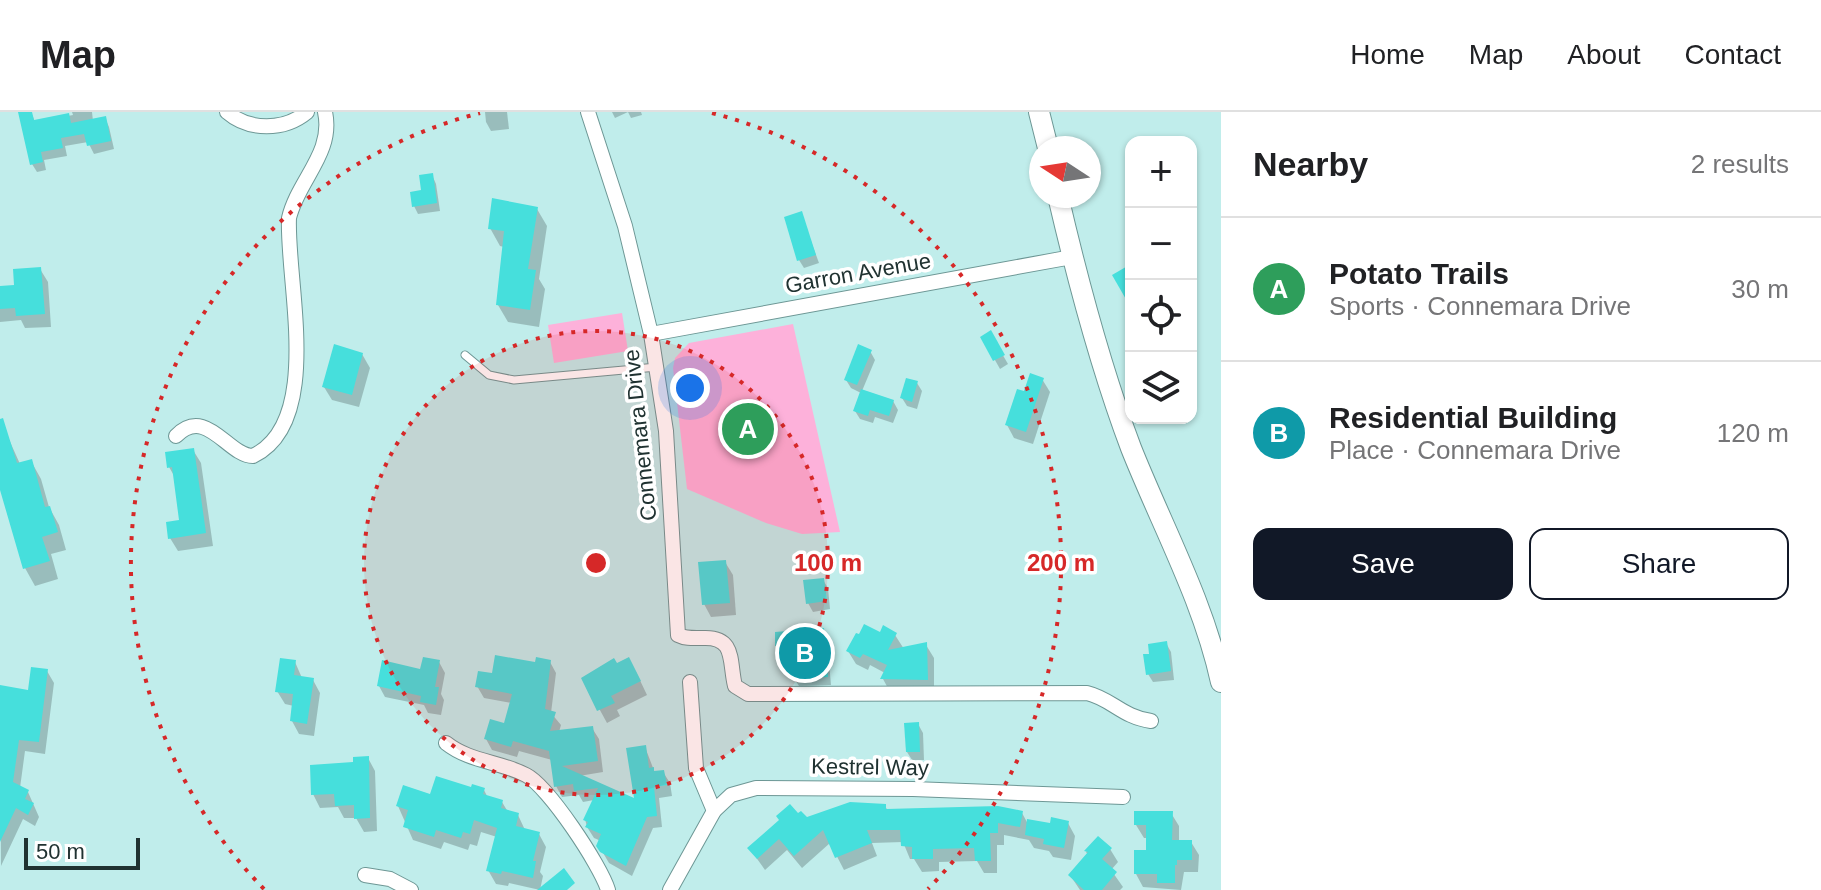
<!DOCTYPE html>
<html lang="en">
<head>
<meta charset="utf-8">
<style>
  body { margin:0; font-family:Arial,sans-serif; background:#f6f6f6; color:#202124 }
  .controls { position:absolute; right:24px; top:24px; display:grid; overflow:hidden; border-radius:16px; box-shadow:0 2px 6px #0004 }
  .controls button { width:72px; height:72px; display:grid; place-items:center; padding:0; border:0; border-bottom:2px solid #e0e0e0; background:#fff; color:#202124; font:40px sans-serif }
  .compass { position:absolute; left:1029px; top:24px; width:72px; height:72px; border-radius:50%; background:#fff; box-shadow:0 2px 6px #0004; rotate:282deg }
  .scale { position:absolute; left:24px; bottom:20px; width:116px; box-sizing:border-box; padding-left:8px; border:4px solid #203231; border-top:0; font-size:22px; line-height:28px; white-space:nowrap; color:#203231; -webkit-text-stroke:6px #fff; paint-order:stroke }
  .you { position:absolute; left:690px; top:276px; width:28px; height:28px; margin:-20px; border:6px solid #fff; border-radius:50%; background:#1a73e8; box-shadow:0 0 0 12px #1a73e833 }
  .badge { display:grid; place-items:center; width:52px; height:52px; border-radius:50%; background:#111827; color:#fff; font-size:26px; font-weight:700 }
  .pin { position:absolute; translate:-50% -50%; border:4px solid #fff; box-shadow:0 2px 8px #0006 }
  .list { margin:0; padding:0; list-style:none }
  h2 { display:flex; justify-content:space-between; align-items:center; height:104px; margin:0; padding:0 32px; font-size:34px }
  h2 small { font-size:26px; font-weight:400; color:#757577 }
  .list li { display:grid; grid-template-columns:52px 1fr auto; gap:24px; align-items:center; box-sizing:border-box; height:144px; padding:0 32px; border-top:2px solid #e0e0e0 }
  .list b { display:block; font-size:30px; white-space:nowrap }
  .list p { margin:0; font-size:26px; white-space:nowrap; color:#757577 }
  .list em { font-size:26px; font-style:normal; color:#757577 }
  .actions { display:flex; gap:16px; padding:24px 32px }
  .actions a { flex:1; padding:18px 0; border:2px solid #111827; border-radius:16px; text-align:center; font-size:28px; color:#111827 }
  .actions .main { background:#111827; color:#fff }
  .icon { flex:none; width:44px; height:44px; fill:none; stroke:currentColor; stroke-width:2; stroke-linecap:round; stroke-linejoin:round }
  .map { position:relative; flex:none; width:1221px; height:778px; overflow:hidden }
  header { display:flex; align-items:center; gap:48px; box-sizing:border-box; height:112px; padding:0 40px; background:#fff; border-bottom:2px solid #e0e0e0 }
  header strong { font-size:38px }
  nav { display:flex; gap:44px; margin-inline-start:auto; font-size:28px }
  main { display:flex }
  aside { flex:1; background:#fff }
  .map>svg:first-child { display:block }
  .green { fill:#fdb1da }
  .shadow { fill:#0003 }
  .building { fill:#46dfdc }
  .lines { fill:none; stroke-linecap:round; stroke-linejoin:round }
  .lane-casing { stroke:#6d9795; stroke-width:9 }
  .street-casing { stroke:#6d9795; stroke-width:16 }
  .secondary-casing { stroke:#6d9795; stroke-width:22 }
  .lane { stroke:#fff; stroke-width:7 }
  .street { stroke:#fff; stroke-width:14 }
  .secondary { stroke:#fff; stroke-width:20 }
  .ring { fill:none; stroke:#d62828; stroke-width:4; stroke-dasharray:4 8 }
  .labels { text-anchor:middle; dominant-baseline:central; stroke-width:7; stroke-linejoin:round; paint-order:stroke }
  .street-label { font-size:22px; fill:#203231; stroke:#fff }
  .centre { fill:#d62828; stroke:#fff; stroke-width:4 }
  .ring-label { font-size:24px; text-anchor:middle; font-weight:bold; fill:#d62828; stroke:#fff; stroke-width:7; stroke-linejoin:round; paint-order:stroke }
</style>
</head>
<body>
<header>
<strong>Map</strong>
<nav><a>Home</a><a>Map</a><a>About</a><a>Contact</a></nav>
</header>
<main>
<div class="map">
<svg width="1221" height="778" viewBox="0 0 1221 778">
  <rect width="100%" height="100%" fill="#c0edeb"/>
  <g class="green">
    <polygon points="622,201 628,239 554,251 548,213"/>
    <polygon points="793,212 840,420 802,422 766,411 687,377 673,256 675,246 689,231"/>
  </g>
  <g class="shadow">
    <polygon points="27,0 31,0 35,10 73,3 72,0 92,0 93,9 105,6 109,15 114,37 94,42 88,30 65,34 67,44 44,48 46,58 37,60 32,52"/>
    <polygon points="485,0 507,0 509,17 491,19 486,10"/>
    <polygon points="612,0 628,0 615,6"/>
    <polygon points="628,0 641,0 642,3 631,6"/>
    <polygon points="432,63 436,72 440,99 418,102 414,94"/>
    <polygon points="537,97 547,114 539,167 545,177 539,215 508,210 498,193 504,135 500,134 490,116"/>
    <polygon points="801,102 819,151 804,156 799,148"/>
    <polygon points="40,157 48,170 51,215 25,216 21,208 0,210 0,176 16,175"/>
    <polygon points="990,221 1008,252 1000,257 982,225"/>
    <polygon points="870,239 875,248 862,279 893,289 898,298 893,311 875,305 873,311 860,307 855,299 861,281 851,276 846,268"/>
    <polygon points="362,242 370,256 359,295 332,288 324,275"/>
    <polygon points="1042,267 1050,280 1033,332 1014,326 1007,313 1025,282"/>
    <polygon points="917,271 922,279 917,297 907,294 902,286"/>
    <polygon points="7,323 20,352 31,349 41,367 49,395 59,413 66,438 51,442 58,467 35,474 25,456 0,371 0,325"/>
    <polygon points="193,338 201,351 213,434 178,439 170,426 182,409 176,367 169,355"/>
    <polygon points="725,450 733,463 736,503 711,505 704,492"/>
    <polygon points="823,468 828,476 830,497 813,500 808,491"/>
    <polygon points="823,518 827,527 831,573 799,574 794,566 793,541 782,542 777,534"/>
    <polygon points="881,522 895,523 904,537 926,533 934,546 934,580 890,580 883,567 885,561 870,553 868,558 856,552 848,539"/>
    <polygon points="1166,531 1171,540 1174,568 1153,570 1148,562 1151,543"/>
    <polygon points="295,550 302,566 313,568 320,581 314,624 299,622 292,609 294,594 285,592 277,579"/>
    <polygon points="439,550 445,561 441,582 444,588 441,603 428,601 424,593 385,585 379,574 422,560"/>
    <polygon points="550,550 556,561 551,601 561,613 559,620 592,616 599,627 603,660 579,664 636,689 645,635 655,661 663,660 670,671 672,684 659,686 662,715 653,716 632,764 609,751 599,734 601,729 594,726 587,715 585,707 594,688 583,690 579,683 562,685 556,674 552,648 519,639 517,645 492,638 486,627 505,614 512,591 484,586 477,574 493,564"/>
    <polygon points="616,553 636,560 647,583 617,598 620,604 607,611 583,567"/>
    <polygon points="47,559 54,571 45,642 25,639 20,676 28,680 39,705 35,714 23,707 1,754 0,575 30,580"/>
    <polygon points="918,612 923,621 924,648 912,648 907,640"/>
    <polygon points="368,646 375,659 377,719 364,720 356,706 344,706 338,695 320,696 313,682 355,651"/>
    <polygon points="472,677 484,678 488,686 502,690 508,700 518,703 525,718 539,722 546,735 540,760 543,764 540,778 509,771 508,774 496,772 488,758 497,725 481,720 477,734 470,732 468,738 444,730 441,737 413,728 398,694 431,684"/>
    <polygon points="885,694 888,699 1022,701 1028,712 1052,713 1068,711 1075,724 1071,748 1053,745 1049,739 1034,736 1029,728 1004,723 1004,733 997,733 997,761 984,761 977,749 939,750 939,759 922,760 914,747 910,747 903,730 872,731 877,744 844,758 830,731 802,756 787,738 765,758 750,737 798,704 807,708"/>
    <polygon points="1171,701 1179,714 1179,730 1191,730 1199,743 1198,760 1184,760 1181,778 1143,775 1136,762 1148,740 1148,726 1144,726 1136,713"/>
    <polygon points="1098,726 1110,737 1118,750 1111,758 1123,775 1120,778 1080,778 1070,763 1088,743 1086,740"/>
  </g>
  <g class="building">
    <polygon points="18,0 32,0 34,8 69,1 71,11 106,4 111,29 87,34 84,22 61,26 63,36 41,40 43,50 30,53"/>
    <polygon points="433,61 437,91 412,95 410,80 421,78 419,63"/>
    <polygon points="492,86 538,95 528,157 536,158 530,198 496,193 504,119 488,117"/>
    <polygon points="802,99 816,143 797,149 784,105"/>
    <polygon points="1131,152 1131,196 1112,163"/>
    <polygon points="41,155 45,202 16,204 15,196 0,197 0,174 14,173 13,157"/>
    <polygon points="991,218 1005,243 993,249 980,225"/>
    <polygon points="334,232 363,241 352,283 322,275"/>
    <polygon points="858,232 872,238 857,273 844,268"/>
    <polygon points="1030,261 1044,266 1026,320 1005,313 1017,277 1024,279"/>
    <polygon points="906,266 918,269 912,290 900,286"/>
    <polygon points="861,277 894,288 889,304 870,298 868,304 853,299"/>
    <polygon points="3,306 17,351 32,347 45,395 50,394 58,420 42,425 50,449 23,457 0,378 0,307"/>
    <polygon points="194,336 206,421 168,427 166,410 179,408 172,355 167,356 165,340"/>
    <polygon points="726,448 730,491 702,493 698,450"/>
    <polygon points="824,466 827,489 806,492 803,468"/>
    <polygon points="864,512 880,520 883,513 897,521 888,538 927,530 928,568 880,567 887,553 863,542 860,546 846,539 856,521 859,522"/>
    <polygon points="824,516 828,565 792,566 790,533 775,534 775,520"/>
    <polygon points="1167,529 1171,559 1146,563 1143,542 1149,542 1148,532"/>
    <polygon points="495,543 535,550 536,545 551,548 545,597 556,600 550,619 593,614 598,649 562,654 634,686 626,636 646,633 649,656 654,655 654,659 664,658 667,673 654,675 657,704 647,705 626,754 600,740 596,734 601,722 585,715 588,710 583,708 598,676 574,679 573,672 554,675 549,639 513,629 511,635 484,627 490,607 504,611 512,582 475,575 478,559 492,561"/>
    <polygon points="423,545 440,548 435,575 439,575 436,593 420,590 421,584 377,574 382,548 420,557"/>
    <polygon points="629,545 641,569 611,584 615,591 597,599 581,566 614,546 617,551"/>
    <polygon points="280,546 296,548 294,563 314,566 307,612 290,609 293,582 275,580"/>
    <polygon points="31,555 48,557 39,630 19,628 13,670 29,678 25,687 34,691 28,703 16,696 0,730 0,573 28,578"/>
    <polygon points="919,610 920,640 906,640 904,611"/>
    <polygon points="369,644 370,706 354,707 354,693 335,694 334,682 311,683 310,653 353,650 353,645"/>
    <polygon points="436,664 471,675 472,672 485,676 483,682 503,688 501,696 519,701 516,714 540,720 533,749 536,749 533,766 502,759 501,762 486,759 497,716 474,708 470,722 463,720 461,726 436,718 434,725 403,715 408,698 396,694 403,673 430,682"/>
    <polygon points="850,690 886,692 886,697 998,694 1023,699 1020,715 998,711 998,721 990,721 991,749 975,749 974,736 933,737 933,747 912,747 912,735 901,734 900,718 867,718 872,731 835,746 823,718 794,744 779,727 757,747 747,736 779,708 776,704 790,692 798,701 801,699 807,705"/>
    <polygon points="1134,699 1173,699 1172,728 1192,728 1192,748 1177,748 1177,753 1175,753 1175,771 1157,771 1157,762 1134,762 1134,738 1146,738 1146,713 1134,713"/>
    <polygon points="1051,705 1069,709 1064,736 1043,732 1044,727 1025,723 1027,707 1050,711"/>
    <polygon points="1098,724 1112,736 1102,747 1117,760 1102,778 1084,778 1068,763 1088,740 1084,739"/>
    <polygon points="564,756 575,771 567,778 537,778"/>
  </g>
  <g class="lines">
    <defs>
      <polyline id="lane" points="465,243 489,263 514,268 657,255"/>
      <g id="street">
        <path d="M 227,0 C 249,19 284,19 307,0"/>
        <path d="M 588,0 L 625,114 L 651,222 L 666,319 L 678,523 C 686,527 694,526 704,526 C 736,525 729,550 735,574 L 748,582 L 1087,581 C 1112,587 1122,605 1151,609"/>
        <polyline points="651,222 1072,145"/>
        <path d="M 176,324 C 206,293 228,344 253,344 C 324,310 286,169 289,106 C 298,68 334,41 325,0"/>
        <polyline points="690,570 696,656 714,699"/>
        <path d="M 446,631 C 470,650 499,649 526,663 C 548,674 601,754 608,778"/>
        <polyline points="365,763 390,767 411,778"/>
        <polyline points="670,778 714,699 731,683 756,676 913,677 1123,685"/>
      </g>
      <g id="secondary">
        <polyline points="1039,0 1048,36"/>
        <path d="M 1058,84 C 1078,170 1100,254 1131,336 C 1162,414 1203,488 1221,570"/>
      </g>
    </defs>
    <use href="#lane" class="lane-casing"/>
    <use href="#street" class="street-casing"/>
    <use href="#secondary" class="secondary-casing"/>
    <use href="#lane" class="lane"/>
    <use href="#street" class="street"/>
    <use href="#secondary" class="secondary"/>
  </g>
  <circle cx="596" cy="451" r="232" fill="#d62828" fill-opacity=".12"/>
  <g class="ring">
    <circle cx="596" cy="451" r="232"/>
    <path d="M264 777A465 465 0 0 1 480 1M712 1A465 465 0 0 1 928 777"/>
  </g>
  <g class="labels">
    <g class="street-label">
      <text transform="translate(858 161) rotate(-10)">Garron Avenue</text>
      <text transform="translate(640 323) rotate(-96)">Connemara Drive</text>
      <text transform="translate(870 655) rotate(1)">Kestrel Way</text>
    </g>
  </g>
  <circle cx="596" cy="451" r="12" class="centre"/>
  <g class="ring-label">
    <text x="828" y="459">100 m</text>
    <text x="1061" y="459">200 m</text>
  </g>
</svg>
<div class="controls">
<button>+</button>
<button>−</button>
<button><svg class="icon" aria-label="locate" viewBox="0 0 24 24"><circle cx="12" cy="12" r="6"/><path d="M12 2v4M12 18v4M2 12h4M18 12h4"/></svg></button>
<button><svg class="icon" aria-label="layers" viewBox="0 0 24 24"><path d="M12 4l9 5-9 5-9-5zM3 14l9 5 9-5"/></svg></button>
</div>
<svg class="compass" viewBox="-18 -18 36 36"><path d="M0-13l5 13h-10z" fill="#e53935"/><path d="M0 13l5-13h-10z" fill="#757577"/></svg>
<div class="scale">50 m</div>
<div class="you"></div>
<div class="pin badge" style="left:748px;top:317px;background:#2e9e5b">A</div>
<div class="pin badge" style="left:805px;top:541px;background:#0f9aa8">B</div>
</div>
<aside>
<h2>Nearby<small>2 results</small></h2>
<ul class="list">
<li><span class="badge" style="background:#2e9e5b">A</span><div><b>Potato Trails</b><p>Sports · Connemara Drive</p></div><em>30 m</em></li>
<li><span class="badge" style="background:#0f9aa8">B</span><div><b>Residential Building</b><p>Place · Connemara Drive</p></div><em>120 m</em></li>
</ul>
<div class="actions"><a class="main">Save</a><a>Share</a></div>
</aside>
</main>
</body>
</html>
